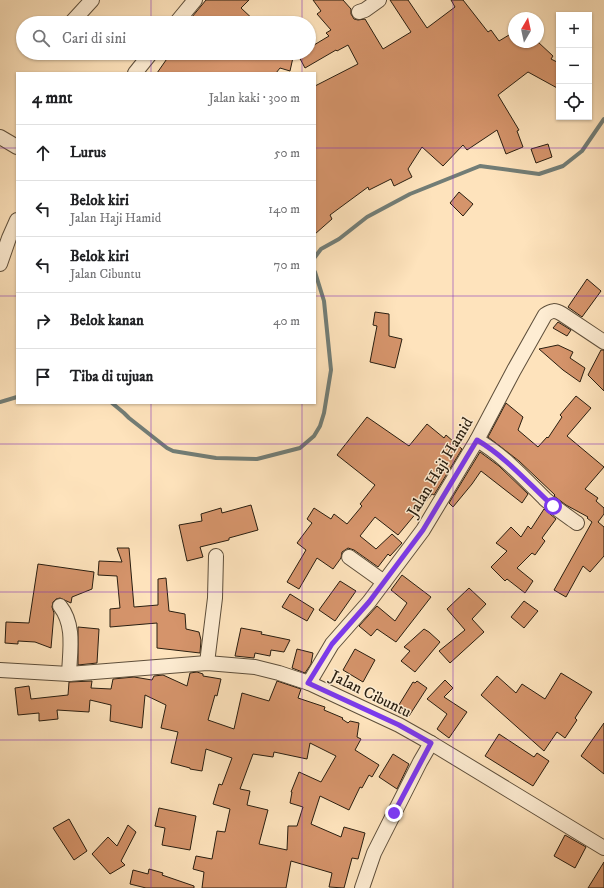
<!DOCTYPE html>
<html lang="id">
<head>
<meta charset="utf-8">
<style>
  body { margin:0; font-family:"IM FELL DW Pica",serif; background:#f6f6f6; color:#202124 }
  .controls { position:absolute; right:12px; top:12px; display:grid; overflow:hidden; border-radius:0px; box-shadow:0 1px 3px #0004 }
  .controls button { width:36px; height:36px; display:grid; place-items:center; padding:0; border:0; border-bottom:1px solid #e0e0e0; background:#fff; color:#202124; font:20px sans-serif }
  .compass { position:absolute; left:508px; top:12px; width:36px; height:36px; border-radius:50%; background:#fff; box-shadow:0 1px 3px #0004; rotate:9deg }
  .stop { position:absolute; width:12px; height:12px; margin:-9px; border:3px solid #7c3aed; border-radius:50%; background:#fff }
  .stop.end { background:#7c3aed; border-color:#fff; box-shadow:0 1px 4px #0008 }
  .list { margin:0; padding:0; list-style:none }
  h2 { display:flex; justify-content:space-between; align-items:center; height:52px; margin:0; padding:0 16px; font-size:17px }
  h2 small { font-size:13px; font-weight:400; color:#757577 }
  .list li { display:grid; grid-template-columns:26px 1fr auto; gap:12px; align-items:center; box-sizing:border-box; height:56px; padding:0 16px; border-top:1px solid #e0e0e0 }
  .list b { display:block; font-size:15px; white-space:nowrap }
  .list p { margin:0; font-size:13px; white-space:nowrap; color:#757577 }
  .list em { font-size:13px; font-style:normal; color:#757577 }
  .icon { flex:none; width:22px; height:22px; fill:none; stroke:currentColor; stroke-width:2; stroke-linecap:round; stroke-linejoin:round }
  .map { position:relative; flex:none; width:604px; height:888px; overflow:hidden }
  .search { position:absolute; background:#fff; box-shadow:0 1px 3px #0004; left:16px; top:16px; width:300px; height:44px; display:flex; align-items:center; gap:10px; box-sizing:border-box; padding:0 14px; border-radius:22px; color:#757577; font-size:15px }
  .panel { position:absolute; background:#fff; box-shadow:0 1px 3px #0004; left:16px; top:72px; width:300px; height:332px; border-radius:0px }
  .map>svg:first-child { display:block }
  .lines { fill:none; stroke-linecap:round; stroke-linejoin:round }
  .stream { stroke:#727d76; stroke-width:4 }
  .building { fill:#d5946b; stroke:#291e10; fill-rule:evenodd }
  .minor-casing { stroke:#5e4f3b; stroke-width:16 }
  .minor { stroke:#feedd3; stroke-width:14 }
  .route { stroke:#7c3aed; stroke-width:5 }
  .grid { fill:none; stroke:#7b2cbf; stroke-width:1; stroke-opacity:0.55 }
  .labels { text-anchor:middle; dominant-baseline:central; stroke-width:3; stroke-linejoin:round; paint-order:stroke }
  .street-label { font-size:16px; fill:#291e10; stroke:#feedd3 }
</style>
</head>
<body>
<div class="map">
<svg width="604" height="888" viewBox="0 0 604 888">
  <rect width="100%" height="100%" fill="#fee3bc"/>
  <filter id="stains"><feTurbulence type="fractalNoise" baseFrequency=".005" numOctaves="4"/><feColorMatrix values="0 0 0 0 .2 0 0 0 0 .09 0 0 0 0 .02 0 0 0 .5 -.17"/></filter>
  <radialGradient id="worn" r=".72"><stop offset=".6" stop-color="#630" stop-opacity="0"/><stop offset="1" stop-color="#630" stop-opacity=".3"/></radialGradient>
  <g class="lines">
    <g class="stream">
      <polyline points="315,257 321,249 339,239 367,217 410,194 480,166 539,174 563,166 582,151 604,119"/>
      <polyline points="0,402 17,397"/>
      <polyline points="112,403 124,413 129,418 167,448 173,451 216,458 257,459 300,448 314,436 320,426 324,413 331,370 324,301 315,272"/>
    </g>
  </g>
  <g class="building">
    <polygon points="206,0 249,0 241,8 257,23 187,23"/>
    <polygon points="313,0 343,0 351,9 351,14 354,19 358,20 365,19 383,49 411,32 390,0 408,0 427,28 455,7 451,0 463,0 488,32 491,30 499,41 514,32 514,42 538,42 553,56 551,59 559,63 559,89 528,72 498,95 519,130 517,131 523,147 506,154 497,130 467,150 463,145 443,166 422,147 408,169 412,177 394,186 391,179 369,190 368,187 330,215 332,219 315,234 315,86 358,64 348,45 337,51 336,50 305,68 297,53 309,53 309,48 329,36 326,33 331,30 317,14 321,11"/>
    <polygon points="171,53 294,53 290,71 280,68 276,73 157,73"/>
    <polygon points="548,144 552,157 536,163 531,149"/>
    <polygon points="459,192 473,204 463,216 450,203"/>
    <polygon points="587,279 601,291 582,317 568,307"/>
    <polygon points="375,312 389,314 389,336 402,339 395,368 370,362 377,326 373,325"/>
    <polygon points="558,322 571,330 567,336 553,328"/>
    <polygon points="558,345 573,352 570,358 585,368 580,382 563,370 539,349"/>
    <polygon points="601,350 604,350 604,391 588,375"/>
    <polygon points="576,396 591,408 567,436 604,467 585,489 598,498 596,501 604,508 604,514 598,522 604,527 604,556 590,572 583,566 566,597 554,590 592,522 587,518 588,517 566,505 554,496 555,495 519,461 488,437 506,403 523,417 518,430 538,447 547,437 548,438 562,417 560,415"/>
    <polygon points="367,417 409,446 427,424 444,438 446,435 462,449 434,495 432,494 398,535 375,517 360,536 376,549 392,534 402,543 390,556 388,554 378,567 354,550 348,548 342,552 341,558 333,569 317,558 299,589 287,582 306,550 297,543 312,523 307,519 314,508 331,519 334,514 347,524 362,506 360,504 375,485 337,455"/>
    <polygon points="480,452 499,466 528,494 522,503 481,471 472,484 453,507 449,503"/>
    <polygon points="251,505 258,530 229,538 229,540 200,547 203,557 187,561 179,525 202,521 201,514 221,508 222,513"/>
    <polygon points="544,509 556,519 542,538 545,541 535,555 532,553 517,568 533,581 525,593 507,579 505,581 491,567 507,551 496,543 511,527 521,537 528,526 531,529"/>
    <polygon points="117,548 129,548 134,607 158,605 158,579 166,578 169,611 185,614 186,629 199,632 201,640 200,653 157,648 157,623 110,627 110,609 120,608 117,576 98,575 99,561 122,562"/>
    <polygon points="38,564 94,572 92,589 72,597 71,603 60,598 56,599 53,602 52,607 54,613 51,648 35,642 18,641 18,644 5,643 6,622 29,623"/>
    <polygon points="402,575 431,597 396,642 377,629 371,636 359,626 377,606 395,621 407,603 391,590"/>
    <polygon points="340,581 356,591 335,621 319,610"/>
    <polygon points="469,588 486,604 472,619 484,632 450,663 439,651 465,630 447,609"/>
    <polygon points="290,594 314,609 307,621 282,607"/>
    <polygon points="524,601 538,611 524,628 511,617"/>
    <polygon points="78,627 99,629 97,663 78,665"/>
    <polygon points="241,628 262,632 261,634 290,640 284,652 271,650 270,656 255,653 254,658 235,656"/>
    <polygon points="424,629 429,632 440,642 415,672 401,661 410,651 404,647"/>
    <polygon points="297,649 313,653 311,664 305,673 292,668"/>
    <polygon points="355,649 375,660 363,682 343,670"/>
    <path d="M 197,672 L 203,674 L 203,676 L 221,679 L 217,696 L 215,695 L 208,720 L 234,729 L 242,693 L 269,701 L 277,681 L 301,689 L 298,698 L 325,707 L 324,710 L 343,718 L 342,719 L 348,723 L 350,721 L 359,723 L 357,737 L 361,739 L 355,750 L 379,765 L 372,777 L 369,775 L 362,788 L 360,787 L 349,810 L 320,796 L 311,824 L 341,837 L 344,827 L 365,833 L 358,859 L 352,858 L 344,888 L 329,887 L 332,873 L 291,861 L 286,888 L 202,888 L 204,872 L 193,869 L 196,856 L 212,859 L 217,831 L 225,832 L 230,809 L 213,804 L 219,784 L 222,785 L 232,758 L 206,749 L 202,771 L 190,769 L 190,768 L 171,763 L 178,732 L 161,728 L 166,705 L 145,695 L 142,728 L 110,721 L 111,705 L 90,700 L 89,712 L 57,710 L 58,719 L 39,721 L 39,713 L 18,715 L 15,688 L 29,686 L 31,699 L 68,695 L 69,682 L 92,681 L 91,688 L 111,689 L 113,679 L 134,677 L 152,680 L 154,676 L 163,675 L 187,686 L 190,673 ZM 310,743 L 336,756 L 321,782 L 299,772 L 291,792 L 292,792 L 290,803 L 303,807 L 297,826 L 288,826 L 287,850 L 259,844 L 268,810 L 247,805 L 250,791 L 240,789 L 253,754 L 273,757 L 274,752 L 307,759 Z"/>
    <polygon points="561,673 592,692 575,718 577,720 565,738 557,732 544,751 481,695 497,676 516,693 522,684 545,699"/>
    <polygon points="445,680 453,688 444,697 467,712 449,738 437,729 447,714 427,699"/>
    <polygon points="417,681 427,688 409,716 397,708 413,682 415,683"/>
    <polygon points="604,723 604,774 581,756"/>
    <polygon points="499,734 534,757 537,753 549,761 533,786 485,756"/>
    <polygon points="393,754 409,764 397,789 379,777"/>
    <polygon points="159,808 196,816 190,850 162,845 165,828 155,826"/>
    <polygon points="69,819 87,851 74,860 53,828"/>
    <polygon points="128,825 136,832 121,861 125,865 110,874 92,854 108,837 117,846"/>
    <polygon points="565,835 586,847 575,868 554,856"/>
    <polygon points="604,862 604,888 588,888"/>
    <polygon points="149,869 163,873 162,875 194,886 194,888 146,888 130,884 133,870 148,874"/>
  </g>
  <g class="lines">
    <defs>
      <g id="minor">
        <polyline points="359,12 365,10 379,0"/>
        <polyline points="71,23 92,0"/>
        <polyline points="176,23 195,0"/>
        <polyline points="135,73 151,53"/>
        <polyline points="0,137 17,147"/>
        <polyline points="0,264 9,238 17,220"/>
        <path d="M 477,440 C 502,454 525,479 545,499 C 555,508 566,515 577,523"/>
        <polyline points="349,557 384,582"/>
        <path d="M 60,606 C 75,625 70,650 69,674"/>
        <polyline points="207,663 215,598 216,556"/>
        <polyline points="0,670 69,674 207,663 255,667 279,673 309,683 399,725 431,743 604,848"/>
        <path d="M 309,683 L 332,644 L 369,602 L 423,530 L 477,440 L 514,370 L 545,315 C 552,310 555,310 562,314 L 604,342"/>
        <polyline points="362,888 374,853 420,762 431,743"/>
      </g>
    </defs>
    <use href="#minor" class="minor-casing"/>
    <use href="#minor" class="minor"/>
  </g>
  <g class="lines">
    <path class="route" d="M 394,813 L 431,743 L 399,725 L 308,683 L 332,644 L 369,602 L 423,530 L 477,440 C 506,457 529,484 553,506"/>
  </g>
  <path class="grid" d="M 151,0 L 151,23M 302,0 L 302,23M 453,0 L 453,888M 151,53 L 151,73M 302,53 L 302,73M 0,148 L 17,148M 315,148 L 604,148M 0,296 L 17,296M 315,296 L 604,296M 151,403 L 151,888M 302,403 L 302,888M 0,444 L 604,444M 0,592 L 604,592M 0,740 L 604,740"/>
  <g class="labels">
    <g class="street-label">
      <text transform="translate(440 467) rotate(-59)">Jalan Haji Hamid</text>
      <text transform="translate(371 694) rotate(26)">Jalan Cibuntu</text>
    </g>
  </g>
  <rect width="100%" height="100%" filter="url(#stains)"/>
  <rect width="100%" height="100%" fill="url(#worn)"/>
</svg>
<div class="controls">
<button>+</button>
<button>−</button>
<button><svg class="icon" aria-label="locate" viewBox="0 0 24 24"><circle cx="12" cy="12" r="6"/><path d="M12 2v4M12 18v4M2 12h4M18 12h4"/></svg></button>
</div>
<svg class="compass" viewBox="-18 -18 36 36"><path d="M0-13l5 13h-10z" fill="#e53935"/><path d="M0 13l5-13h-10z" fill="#757577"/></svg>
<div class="stop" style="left:553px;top:506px"></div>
<div class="stop end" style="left:394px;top:813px"></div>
<div class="search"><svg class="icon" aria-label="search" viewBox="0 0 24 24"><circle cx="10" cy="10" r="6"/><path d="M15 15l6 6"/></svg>Cari di sini</div>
<section class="panel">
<h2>4 mnt<small>Jalan kaki · 300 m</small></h2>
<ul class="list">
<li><svg class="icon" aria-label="ahead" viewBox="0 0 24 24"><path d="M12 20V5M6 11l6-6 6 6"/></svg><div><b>Lurus</b></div><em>50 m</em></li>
<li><svg class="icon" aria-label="left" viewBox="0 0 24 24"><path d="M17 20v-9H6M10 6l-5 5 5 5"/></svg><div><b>Belok kiri</b><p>Jalan Haji Hamid</p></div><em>140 m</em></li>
<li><svg class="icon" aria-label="left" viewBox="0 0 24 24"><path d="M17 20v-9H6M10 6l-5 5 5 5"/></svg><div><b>Belok kiri</b><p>Jalan Cibuntu</p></div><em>70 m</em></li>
<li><svg class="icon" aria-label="right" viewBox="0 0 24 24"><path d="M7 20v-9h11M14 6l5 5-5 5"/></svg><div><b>Belok kanan</b></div><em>40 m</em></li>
<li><svg class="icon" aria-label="arrive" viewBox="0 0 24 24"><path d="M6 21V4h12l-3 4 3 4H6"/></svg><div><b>Tiba di tujuan</b></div></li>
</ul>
</section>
</div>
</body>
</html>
